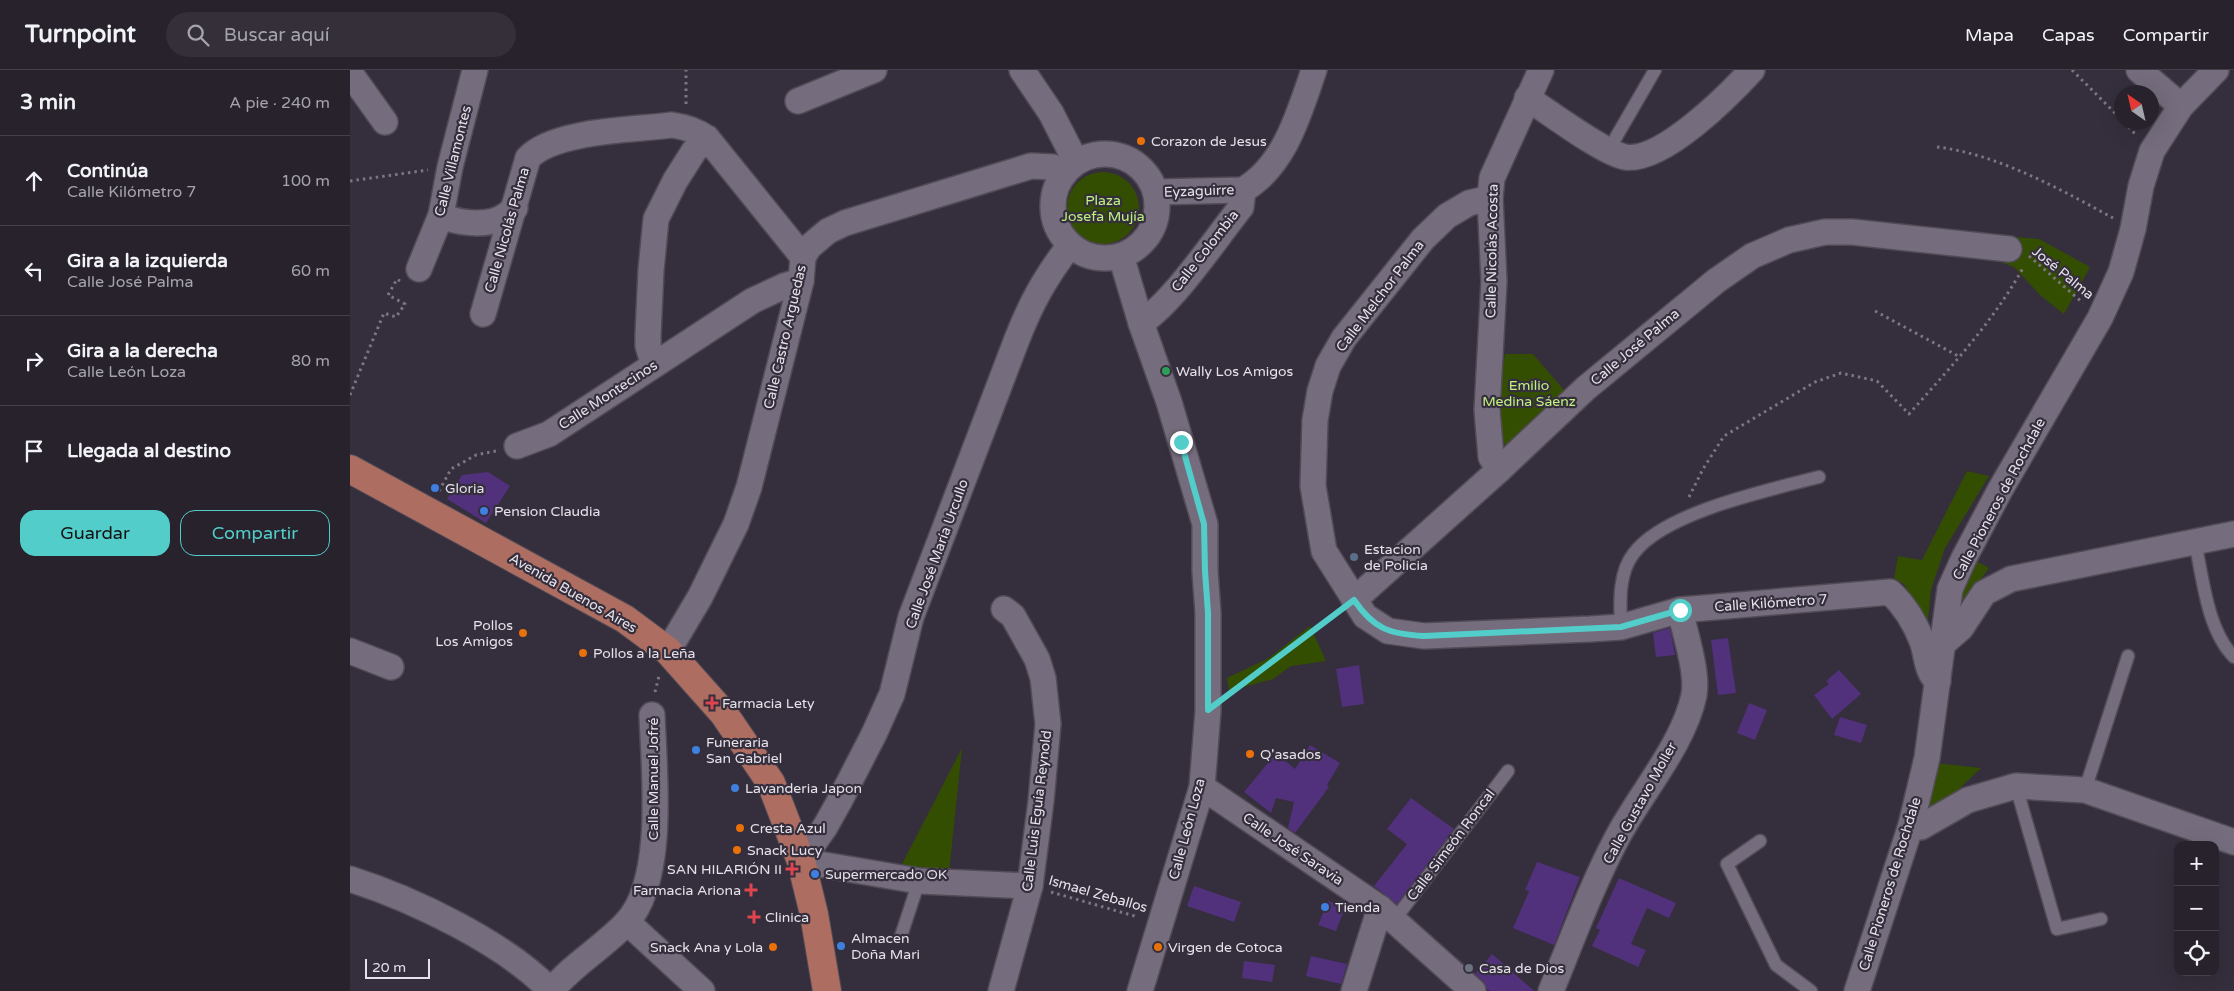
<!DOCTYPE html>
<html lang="es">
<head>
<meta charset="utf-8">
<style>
  body { margin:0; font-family:"Varela Round",sans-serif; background:#342f39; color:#f1f3f6 }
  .controls { position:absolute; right:15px; bottom:15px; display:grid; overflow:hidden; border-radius:10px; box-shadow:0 5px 20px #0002 }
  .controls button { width:45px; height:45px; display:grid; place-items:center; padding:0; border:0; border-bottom:1px solid #443f49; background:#28222d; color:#f1f3f6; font:25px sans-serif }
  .compass { position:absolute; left:1764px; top:15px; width:45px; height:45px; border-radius:50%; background:#28222d; box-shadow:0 5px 20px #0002; rotate:326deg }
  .scale { position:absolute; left:15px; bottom:12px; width:65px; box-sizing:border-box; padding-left:5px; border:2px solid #e6e2eb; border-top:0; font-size:14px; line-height:18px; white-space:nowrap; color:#e6e2eb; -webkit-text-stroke:4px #352e3c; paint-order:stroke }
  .stop { position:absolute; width:15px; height:15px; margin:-11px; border:4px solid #53cdc9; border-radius:50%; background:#fff }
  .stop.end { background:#53cdc9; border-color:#fff; box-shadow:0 1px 5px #0008 }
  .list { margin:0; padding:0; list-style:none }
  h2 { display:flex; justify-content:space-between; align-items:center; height:65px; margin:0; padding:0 20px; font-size:21px }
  h2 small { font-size:16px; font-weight:400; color:#a5a4aa }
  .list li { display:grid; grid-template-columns:32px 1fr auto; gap:15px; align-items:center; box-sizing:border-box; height:90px; padding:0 20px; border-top:1px solid #443f49 }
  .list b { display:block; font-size:19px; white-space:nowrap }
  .list p { margin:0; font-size:16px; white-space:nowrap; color:#a5a4aa }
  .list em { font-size:16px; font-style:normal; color:#a5a4aa }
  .actions { display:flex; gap:10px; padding:15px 20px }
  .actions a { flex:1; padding:11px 0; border:1px solid #53cdc9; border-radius:15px; text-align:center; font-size:18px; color:#53cdc9 }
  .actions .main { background:#53cdc9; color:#111 }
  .icon { flex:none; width:28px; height:28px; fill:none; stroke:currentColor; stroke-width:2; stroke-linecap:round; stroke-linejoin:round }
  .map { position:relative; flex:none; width:1884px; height:921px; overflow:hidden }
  header { display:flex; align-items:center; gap:30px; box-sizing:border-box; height:70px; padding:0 25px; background:#28222d; border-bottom:1px solid #443f49 }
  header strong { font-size:24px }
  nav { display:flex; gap:28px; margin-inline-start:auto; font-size:18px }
  .search { width:350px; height:45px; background:#342f39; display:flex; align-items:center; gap:12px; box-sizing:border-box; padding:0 18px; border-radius:28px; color:#a5a4aa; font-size:19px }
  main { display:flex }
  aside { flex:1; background:#28222d }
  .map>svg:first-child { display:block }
  .green { fill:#344e01 }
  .building { fill:#51317b }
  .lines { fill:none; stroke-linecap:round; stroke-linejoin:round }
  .lane-casing { stroke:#514b56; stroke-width:15 }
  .street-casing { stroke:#514b56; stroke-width:28 }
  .primary-casing { stroke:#514b56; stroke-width:30 }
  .path { stroke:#7c7682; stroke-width:3; stroke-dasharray:2.5 4; stroke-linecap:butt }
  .lane { stroke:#756d7d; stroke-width:12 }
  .street { stroke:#756d7d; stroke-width:25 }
  .primary { stroke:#ad6d60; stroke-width:28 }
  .route { stroke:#53cdc9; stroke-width:6 }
  .food-dot { fill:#e8710a; stroke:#352e3c; stroke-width:2 }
  .leisure-dot { fill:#2e9e5b; stroke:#352e3c; stroke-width:2 }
  .shop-dot { fill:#3f7fe0; stroke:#352e3c; stroke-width:2 }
  .service-dot { fill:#5c6f8a; stroke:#352e3c; stroke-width:2 }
  .health-dot { fill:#e0444e; stroke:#352e3c; stroke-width:2 }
  .worship-dot { fill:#6b7280; stroke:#352e3c; stroke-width:2 }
  .labels { text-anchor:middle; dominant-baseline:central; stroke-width:4.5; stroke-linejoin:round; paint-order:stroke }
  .poi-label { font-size:14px; fill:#e6e2eb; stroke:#352e3c; text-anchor:start }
  .street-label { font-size:14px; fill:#e6e2eb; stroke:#352e3c }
  .park-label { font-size:14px; fill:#c0f280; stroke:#352e3c }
</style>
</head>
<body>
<header>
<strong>Turnpoint</strong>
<div class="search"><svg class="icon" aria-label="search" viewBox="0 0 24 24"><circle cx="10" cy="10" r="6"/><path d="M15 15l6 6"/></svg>Buscar aquí</div>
<nav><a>Mapa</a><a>Capas</a><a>Compartir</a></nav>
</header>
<main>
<aside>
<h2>3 min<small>A pie · 240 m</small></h2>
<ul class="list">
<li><svg class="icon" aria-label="ahead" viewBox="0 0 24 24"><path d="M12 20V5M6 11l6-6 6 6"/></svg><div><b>Continúa</b><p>Calle Kilómetro 7</p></div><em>100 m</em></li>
<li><svg class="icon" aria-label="left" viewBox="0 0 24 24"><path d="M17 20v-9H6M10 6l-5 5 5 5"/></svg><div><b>Gira a la izquierda</b><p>Calle José Palma</p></div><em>60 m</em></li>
<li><svg class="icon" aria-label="right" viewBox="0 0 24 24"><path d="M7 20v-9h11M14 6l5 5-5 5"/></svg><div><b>Gira a la derecha</b><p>Calle León Loza</p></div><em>80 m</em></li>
<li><svg class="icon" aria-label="arrive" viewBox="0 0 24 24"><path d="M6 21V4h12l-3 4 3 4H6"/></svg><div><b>Llegada al destino</b></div></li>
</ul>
<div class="actions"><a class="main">Guardar</a><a>Compartir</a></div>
</aside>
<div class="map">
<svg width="1884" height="921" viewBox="0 0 1884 921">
  <rect width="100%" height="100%" fill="#352e3c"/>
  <g class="green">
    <circle cx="753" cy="138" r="36"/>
    <polygon points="1666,167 1689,169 1740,197 1714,244 1691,226 1664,197 1653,193"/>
    <path d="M 1155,284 L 1183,284 L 1220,327 L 1158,378 C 1135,355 1150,313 1155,284 Z"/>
    <polygon points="1617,401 1639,406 1595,478 1581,520 1576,568 1555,515 1544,508 1548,486 1572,490"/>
    <polygon points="1624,490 1639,498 1603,546"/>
    <polygon points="960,556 976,591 941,596 923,609 879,621 877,608 919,588"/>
    <polygon points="612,678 599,803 550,798"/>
    <polygon points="1586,693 1631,698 1590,737 1572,743"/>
  </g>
  <g class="building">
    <polygon points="138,402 160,416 136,453 97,429 112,405"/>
    <polygon points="1320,558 1325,585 1306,587 1303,563"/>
    <polygon points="1378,568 1386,623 1368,625 1361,570"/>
    <polygon points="1009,595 1014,634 992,637 986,599"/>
    <polygon points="1489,600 1511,624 1482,649 1464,625 1479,614 1476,611"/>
    <polygon points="1399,633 1417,640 1405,670 1387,663"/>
    <polygon points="1490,647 1517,655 1511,673 1484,665"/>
    <polygon points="960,675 990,693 977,715 979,717 945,763 938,758 944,732 926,728 921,743 894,722 926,683 945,699"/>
    <polygon points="1061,728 1104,759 1047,834 1024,816 1057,774 1037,759"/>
    <polygon points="1187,792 1230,807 1204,875 1163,858 1179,821 1175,820"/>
    <polygon points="1269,808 1326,833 1319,848 1297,838 1281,874 1296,880 1288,897 1242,876 1250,860 1246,858"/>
    <polygon points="844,816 891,832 884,852 837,836"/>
    <polygon points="978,831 995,838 986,861 968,855"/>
    <polygon points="1142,884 1157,897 1184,921 1140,921 1137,919 1133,911 1125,904"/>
    <polygon points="961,886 997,894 991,914 956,906"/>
    <polygon points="894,891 925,895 922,912 892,908"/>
  </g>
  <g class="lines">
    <defs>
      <g id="lane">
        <polyline points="1258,81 1305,0"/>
        <path d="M 1845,472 C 1853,508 1857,560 1884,587"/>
        <path d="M 1271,557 C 1270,533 1268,503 1284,483 C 1315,442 1419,420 1469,407"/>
        <polyline points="1666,716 1707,859 1751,849"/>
        <polyline points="1735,720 1778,586"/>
        <polyline points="1410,771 1377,794 1426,895 1461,921"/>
        <polyline points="1045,849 1158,701"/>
        <polyline points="551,866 569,811"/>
      </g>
      <g id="street">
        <polyline points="672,0 701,43 726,92"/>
        <polyline points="1789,0 1831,36"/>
        <polyline points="0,3 35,52"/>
        <path d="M 1177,28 C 1199,42 1253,83 1275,87 C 1312,93 1379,25 1402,0"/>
        <polyline points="448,31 524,0"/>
        <circle cx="755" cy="136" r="52"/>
        <path d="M 806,122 L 893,120 C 935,96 949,43 964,0"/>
        <path d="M 1140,128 L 1119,133 L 1097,146 L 1073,169 L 994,268 L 978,296 L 970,321 L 965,350 L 963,416 L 974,481 L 1015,546 L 1038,561 L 1074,566 L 1240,559 L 1271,557 L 1330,540 L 1540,522 C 1554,535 1565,553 1572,571 C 1577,584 1576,603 1588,611"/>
        <path d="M 91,145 C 105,153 134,156 149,149 C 155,147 160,142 165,138"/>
        <polyline points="771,186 791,253 819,332 855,454 855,501 858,543 858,641 852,717 790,921"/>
        <polyline points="69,199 91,145 100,97 125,0"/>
        <path d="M 133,244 L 178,88 C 204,60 285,60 322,55 C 336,57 346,60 357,68 L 453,187"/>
        <path d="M 791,253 C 826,229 863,172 891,137 L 893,120"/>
        <polyline points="304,295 298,276 298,265 301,200 306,149 325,111 344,81 357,68"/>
        <polyline points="167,376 199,364 402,231 434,216 451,211"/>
        <polyline points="1149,400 1141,387 1137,340 1144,211 1140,128 1142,108 1191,0"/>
        <polyline points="1004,530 1149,400 1236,318 1366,211 1402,186 1439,170 1475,162 1502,162 1659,179"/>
        <polyline points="1593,570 1596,571 1611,558 1634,523 1661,509 1884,464"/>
        <polyline points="0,581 41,597"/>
        <polyline points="318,581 350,527 386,454 399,417 451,211 453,187 459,177 478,161 495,153 681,96 703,97 714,104"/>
        <polyline points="852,717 1030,838 1123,921"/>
        <polyline points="1561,755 1571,757 1618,730 1666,716 1735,720 1884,772"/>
        <path d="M 0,809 C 63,829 155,873 201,921"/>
        <path d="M 680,816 L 569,811 L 451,791 L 475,757 L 489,732 L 524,664 L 542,624 L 561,547 L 667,269 C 682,231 695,208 720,175"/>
        <polyline points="277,852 352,921"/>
        <path d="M 201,921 C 223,894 254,877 277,852 C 316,809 304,700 302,645"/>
        <polyline points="651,921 680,816 691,731 698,654 693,608 687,589 663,546 654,539"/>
        <polyline points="1004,921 1030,838"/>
        <path d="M 1201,921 C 1222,870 1241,817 1267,768 C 1290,724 1334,674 1344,625 C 1348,601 1335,564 1330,540"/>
        <polyline points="1507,921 1561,755 1577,688 1600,519 1614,488 1650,420 1750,248 1771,202 1783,159 1791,116 1802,81 1831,36 1866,0"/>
      </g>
      <polyline id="primary" points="0,399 275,549 318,581 374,644 421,713 451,791 464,844 477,921"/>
    </defs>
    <use href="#lane" class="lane-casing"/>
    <use href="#street" class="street-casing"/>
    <use href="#primary" class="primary-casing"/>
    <g class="path">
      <polyline points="1722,0 1772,50"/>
      <polyline points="336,34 336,0"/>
      <polyline points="1774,52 1786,65"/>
      <path d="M 1587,77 C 1647,84 1710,119 1763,148"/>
      <polyline points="0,111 78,100"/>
      <polyline points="1679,186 1733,233"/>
      <polyline points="1525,241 1610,287"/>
      <polyline points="0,325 34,243 46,247 55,234 38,225 47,209 50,211"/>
      <polyline points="89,421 101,399 126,385 146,381"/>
      <path d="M 1339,427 L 1353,399 L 1374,366 L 1465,312 L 1491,303 L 1527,311 L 1559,344 C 1600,298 1643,252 1673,198"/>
      <polyline points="305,622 309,606"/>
      <polyline points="881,624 987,542"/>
      <polyline points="701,822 788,847"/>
    </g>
    <use href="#lane" class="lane"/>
    <use href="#street" class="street"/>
    <use href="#primary" class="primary"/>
  </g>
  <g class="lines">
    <path class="route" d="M 831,372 L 854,454 L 855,501 L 858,543 L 858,640 L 1004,530 C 1024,559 1039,564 1074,566 L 1271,557 L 1330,540"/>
  </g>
  <g class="food-dot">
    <circle cx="791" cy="71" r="5"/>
    <circle cx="173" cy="563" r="5"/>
    <circle cx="233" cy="583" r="5"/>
    <circle cx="900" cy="684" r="5"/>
    <circle cx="390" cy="758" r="5"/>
    <circle cx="387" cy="780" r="5"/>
    <circle cx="423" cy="877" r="5"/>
    <circle cx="808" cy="877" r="5"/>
  </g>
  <circle class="leisure-dot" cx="816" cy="301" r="5"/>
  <g class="shop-dot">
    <circle cx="85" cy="418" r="5"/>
    <circle cx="134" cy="441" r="5"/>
    <circle cx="346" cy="680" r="5"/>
    <circle cx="385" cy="718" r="5"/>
    <circle cx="465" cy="804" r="5"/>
    <circle cx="975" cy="837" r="5"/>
    <circle cx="491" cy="876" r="5"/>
  </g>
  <circle class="service-dot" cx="1004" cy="487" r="5"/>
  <g class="health-dot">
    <path d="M359.5 625.5h5v5h5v5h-5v5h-5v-5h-5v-5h5z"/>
    <path d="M439.5 791.5h5v5h5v5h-5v5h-5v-5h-5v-5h5z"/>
    <path d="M398.5 812.5h5v5h5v5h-5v5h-5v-5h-5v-5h5z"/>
    <path d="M401.5 839.5h5v5h5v5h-5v5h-5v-5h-5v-5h5z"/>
  </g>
  <circle class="worship-dot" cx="1119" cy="898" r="5"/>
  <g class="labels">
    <g class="poi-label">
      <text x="801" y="71">Corazon de Jesus</text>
      <text x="826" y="301">Wally Los Amigos</text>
      <text x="95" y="418">Gloria</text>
      <text x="144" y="441">Pension Claudia</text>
      <text x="1014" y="479">Estacion<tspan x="1014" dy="16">de Policia</tspan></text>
      <text x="163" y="555" text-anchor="end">Pollos<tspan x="163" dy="16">Los Amigos</tspan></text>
      <text x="243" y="583">Pollos a la Leña</text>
      <text x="372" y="633">Farmacia Lety</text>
      <text x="356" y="672">Funeraria<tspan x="356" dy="16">San Gabriel</tspan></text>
      <text x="910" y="684">Q'asados</text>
      <text x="395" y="718">Lavanderia Japon</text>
      <text x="400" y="758">Cresta Azul</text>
      <text x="397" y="780">Snack Lucy</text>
      <text x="432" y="799" text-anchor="end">SAN HILARIÓN II</text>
      <text x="475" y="804">Supermercado OK</text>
      <text x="391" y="820" text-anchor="end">Farmacia Ariona</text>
      <text x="985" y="837">Tienda</text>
      <text x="415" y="847">Clinica</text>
      <text x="501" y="868">Almacen<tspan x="501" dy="16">Doña Mari</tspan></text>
      <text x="413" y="877" text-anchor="end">Snack Ana y Lola</text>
      <text x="818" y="877">Virgen de Cotoca</text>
      <text x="1129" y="898">Casa de Dios</text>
    </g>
    <g class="street-label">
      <text transform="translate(103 91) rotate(-76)">Calle Villamontes</text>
      <text transform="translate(849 121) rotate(-2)">Eyzaguirre</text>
      <text transform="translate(157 160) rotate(-74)">Calle Nicolás Palma</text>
      <text transform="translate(855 181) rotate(-52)">Calle Colombia</text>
      <text transform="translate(1142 181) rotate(-89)">Calle Nicolás Acosta</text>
      <text transform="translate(1713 203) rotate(39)">José Palma</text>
      <text transform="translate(1030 226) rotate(-53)">Calle Melchor Palma</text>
      <text transform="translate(435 267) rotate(-77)">Calle Castro Arguedas</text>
      <text transform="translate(1285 277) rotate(-40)">Calle José Palma</text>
      <text transform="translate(258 325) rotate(-33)">Calle Montecinos</text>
      <text transform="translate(1649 429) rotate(-62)">Calle Pioneros de Rochdale</text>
      <text transform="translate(587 484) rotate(-70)">Calle José María Urcullo</text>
      <text transform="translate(223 523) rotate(30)">Avenida Buenos Aires</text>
      <text transform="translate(1421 533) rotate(-4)">Calle Kilómetro 7</text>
      <text transform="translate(303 709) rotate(-90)">Calle Manuel Jofré</text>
      <text transform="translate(1290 733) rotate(-61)">Calle Gustavo Moller</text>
      <text transform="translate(687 741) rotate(-83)">Calle Luis Eguía Reynold</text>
      <text transform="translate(837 759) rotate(-75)">Calle León Loza</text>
      <text transform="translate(1101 775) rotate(-53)">Calle Simeón Roncal</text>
      <text transform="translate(943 779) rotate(34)">Calle José Saravia</text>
      <text transform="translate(1540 814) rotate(-73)">Calle Pioneros de Rochdale</text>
      <text transform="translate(748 824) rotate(16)">Ismael Zeballos</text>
    </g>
    <g class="park-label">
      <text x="753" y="130">Plaza<tspan x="753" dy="16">Josefa Mujía</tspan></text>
      <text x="1179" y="315">Emilio<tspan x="1179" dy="16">Medina Sáenz</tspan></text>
    </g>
  </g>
</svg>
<div class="controls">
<button>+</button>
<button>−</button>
<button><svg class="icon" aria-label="locate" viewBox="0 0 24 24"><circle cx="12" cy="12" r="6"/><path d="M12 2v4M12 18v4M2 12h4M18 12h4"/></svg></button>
</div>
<svg class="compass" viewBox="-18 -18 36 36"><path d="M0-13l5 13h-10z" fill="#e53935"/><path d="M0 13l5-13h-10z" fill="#a5a4aa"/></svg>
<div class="scale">20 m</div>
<div class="stop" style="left:1330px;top:540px"></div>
<div class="stop end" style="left:831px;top:372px"></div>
</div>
</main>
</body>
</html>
